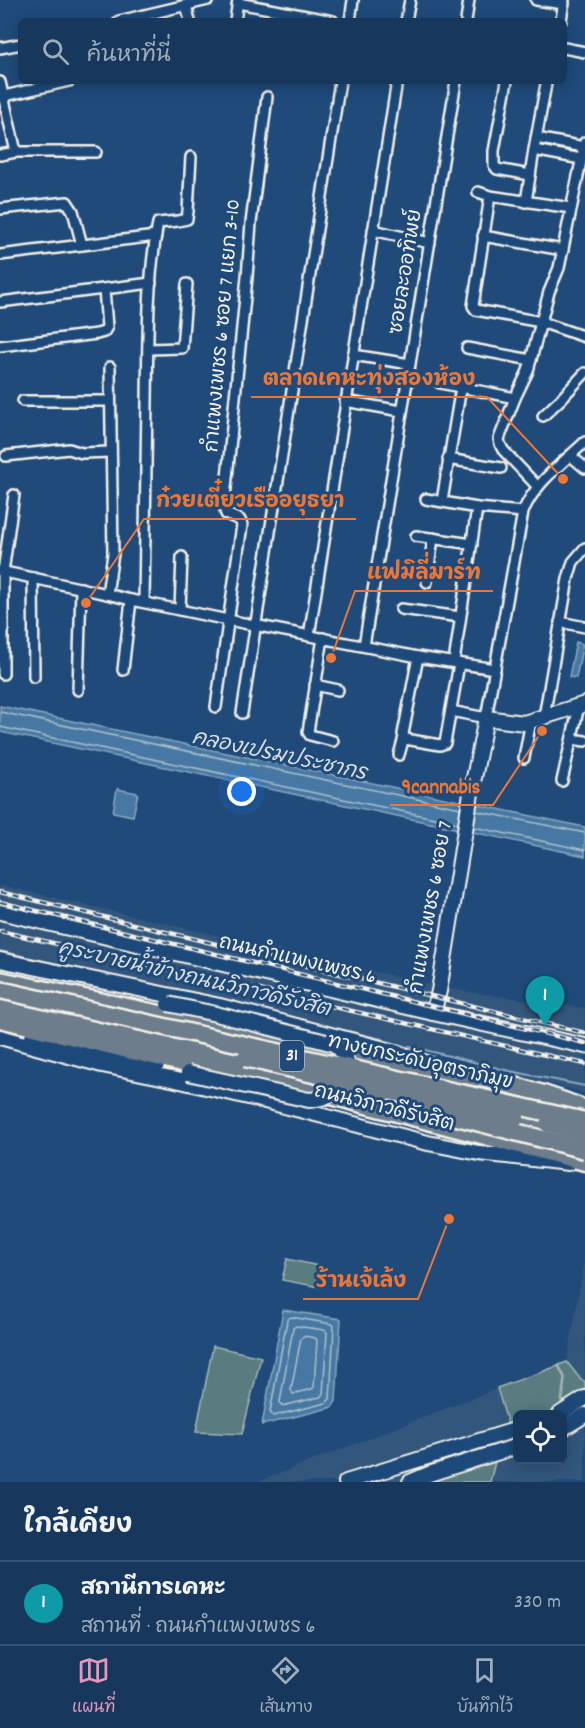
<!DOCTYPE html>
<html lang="th">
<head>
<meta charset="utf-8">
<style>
  body { margin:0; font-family:Dekko,"Playpen Sans Thai",sans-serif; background:#244365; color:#f1f3f6 }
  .controls { position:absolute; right:18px; bottom:18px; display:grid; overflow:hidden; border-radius:9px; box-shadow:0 3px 15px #0003 }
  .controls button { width:54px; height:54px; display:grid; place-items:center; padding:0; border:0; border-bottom:2px solid #365272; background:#17385c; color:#f1f3f6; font:30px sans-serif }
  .you { position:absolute; left:242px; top:792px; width:21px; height:21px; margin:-15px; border:4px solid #fff; border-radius:50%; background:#1a73e8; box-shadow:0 0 0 9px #1a73e833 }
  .badge { display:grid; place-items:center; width:39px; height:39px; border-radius:50%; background:#e797bd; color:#fff; font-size:20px; font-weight:700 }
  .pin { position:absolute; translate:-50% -50px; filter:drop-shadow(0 2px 3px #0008) }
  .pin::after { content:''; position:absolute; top:32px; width:21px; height:18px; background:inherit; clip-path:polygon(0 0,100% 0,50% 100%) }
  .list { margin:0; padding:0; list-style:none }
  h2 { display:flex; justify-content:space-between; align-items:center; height:78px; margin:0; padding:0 24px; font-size:26px }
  h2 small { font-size:20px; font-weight:400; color:#9eacbb }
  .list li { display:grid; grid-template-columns:39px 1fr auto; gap:18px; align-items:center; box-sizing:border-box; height:84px; padding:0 24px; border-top:2px solid #365272 }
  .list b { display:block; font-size:22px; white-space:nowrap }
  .list p { margin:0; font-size:20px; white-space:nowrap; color:#9eacbb }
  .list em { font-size:20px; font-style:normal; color:#9eacbb }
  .icon { flex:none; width:33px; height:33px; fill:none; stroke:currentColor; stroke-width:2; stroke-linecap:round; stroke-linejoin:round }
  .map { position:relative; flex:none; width:585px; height:1482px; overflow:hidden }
  .search { position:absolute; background:#17385c; box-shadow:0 3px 15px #0003; left:18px; right:18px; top:18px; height:66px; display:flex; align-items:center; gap:15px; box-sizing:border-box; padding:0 21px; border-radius:9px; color:#9eacbb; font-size:22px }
  .sheet { height:162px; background:#17385c }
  nav { display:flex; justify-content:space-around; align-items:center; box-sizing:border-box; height:84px; border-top:2px solid #365272; background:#17385c; font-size:16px; color:#9eacbb }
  nav a { display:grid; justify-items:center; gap:3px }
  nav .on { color:#e797bd }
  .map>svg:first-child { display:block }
  .built { fill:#32567c; fill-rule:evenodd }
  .green { fill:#587b80; stroke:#a6b6b4; stroke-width:1.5 }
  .water { fill:#4678a3; stroke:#8ca8bf; stroke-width:1.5 }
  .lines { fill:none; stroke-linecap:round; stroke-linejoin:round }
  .shore { stroke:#aec1cc; stroke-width:1.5 }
  .stream { stroke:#8ca8bf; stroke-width:2 }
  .street-casing { stroke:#f4f1e8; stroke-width:14 }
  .secondary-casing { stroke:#f4f1e8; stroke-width:18 }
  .highway-casing { stroke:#f4f1e8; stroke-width:21 }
  .street { stroke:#1f4a7a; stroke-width:9 }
  .secondary { stroke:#1f4a7a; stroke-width:14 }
  .highway { stroke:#6d7d8c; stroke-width:16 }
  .rail-casing { stroke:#f4f1e8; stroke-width:4.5 }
  .rail { stroke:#1f4a7a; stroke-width:2; stroke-dasharray:7; stroke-linecap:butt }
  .secondary-bridge-casing { stroke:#f4f1e8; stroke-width:18; stroke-linecap:butt }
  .highway-bridge-casing { stroke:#f4f1e8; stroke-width:21; stroke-linecap:butt }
  .secondary-bridge { stroke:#1f4a7a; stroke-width:14 }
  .highway-bridge { stroke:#6d7d8c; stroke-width:16 }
  .labels { text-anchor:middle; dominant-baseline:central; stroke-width:6; stroke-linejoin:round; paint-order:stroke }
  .shield { fill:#1f4a7a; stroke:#b4bfc7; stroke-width:1.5 }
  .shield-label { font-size:18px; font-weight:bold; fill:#f4f1e8 }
  .street-label { font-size:20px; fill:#f4f1e8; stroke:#1f4a7a }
  .water-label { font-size:21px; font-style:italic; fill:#dadfde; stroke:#1f4a7a }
  .leader { fill:none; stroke:#ea7738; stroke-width:2 }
  .callout-dot { fill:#ea7738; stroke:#1f4a7a; stroke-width:2 }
  .callout-label { font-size:21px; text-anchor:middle; font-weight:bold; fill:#ea7738; stroke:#1f4a7a; stroke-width:6; stroke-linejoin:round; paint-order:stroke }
</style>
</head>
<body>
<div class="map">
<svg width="585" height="1482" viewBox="0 0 585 1482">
  <rect width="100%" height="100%" fill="#1f4a7a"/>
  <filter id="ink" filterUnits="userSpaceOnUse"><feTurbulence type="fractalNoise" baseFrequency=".0167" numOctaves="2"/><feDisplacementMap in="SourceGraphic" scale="12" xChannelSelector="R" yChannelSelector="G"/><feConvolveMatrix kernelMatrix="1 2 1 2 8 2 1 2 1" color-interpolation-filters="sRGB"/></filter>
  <g filter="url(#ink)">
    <g class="built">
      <polygon points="0,885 449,989 585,1008 585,1093 390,1042 108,975 0,953"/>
      <path d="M 585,1256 L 585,1482 L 257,1482 L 567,1361 ZM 518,1414 L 562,1414 L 562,1460 L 518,1460 Z"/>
    </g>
    <g class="green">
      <polygon points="287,1259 323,1267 319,1287 282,1280"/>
      <polygon points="213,1346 261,1357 242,1434 196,1432"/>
      <polygon points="567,1362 581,1380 585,1381 585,1394 562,1409 565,1377 559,1365"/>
      <polygon points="558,1366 564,1378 560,1411 549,1414 518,1414 517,1425 509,1428 497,1388"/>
      <polygon points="495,1462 490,1482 427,1482"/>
    </g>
    <g class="water">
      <polygon points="576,642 583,644 576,678 569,677"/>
      <polygon points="0,706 585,827 585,856 0,732"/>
      <polygon points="117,789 138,793 133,816 113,812"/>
      <polygon points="283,1310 341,1319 336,1401 333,1406 329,1408 262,1425"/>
    </g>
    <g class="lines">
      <g class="shore">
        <polyline points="0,712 460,808"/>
        <polyline points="0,727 458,823"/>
        <polyline points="476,811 585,833"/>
        <polyline points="474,827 585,850"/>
        <polygon points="291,1317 332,1324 334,1326 330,1399 326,1403 273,1416 270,1412 287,1320"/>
        <polygon points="296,1326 324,1330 327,1332 323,1394 320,1397 282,1406 280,1402 293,1328"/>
        <polygon points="304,1336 315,1338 317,1340 314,1387 312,1389 293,1394 291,1390 301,1338"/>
      </g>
      <g class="stream">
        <polyline points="0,951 129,980"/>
        <polyline points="295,1019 382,1039"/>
        <polyline points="409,1046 510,1071 585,1086"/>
      </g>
      <defs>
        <g id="street">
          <polyline points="536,0 564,4"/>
          <polyline points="238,3 333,21"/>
          <polyline points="186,5 190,21"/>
          <polyline points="119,21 208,0"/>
          <polyline points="235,21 238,0"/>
          <polyline points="350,21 353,0"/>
          <polyline points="406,21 410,0"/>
          <polyline points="466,21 469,0"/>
          <polyline points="561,21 564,0"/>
          <polyline points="0,48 21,44"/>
          <polyline points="564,48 585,52"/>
          <polyline points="507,81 494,151 494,165 497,169 530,175"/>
          <polyline points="0,82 16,152"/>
          <polyline points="0,97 69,81"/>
          <polyline points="536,138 584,147"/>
          <polyline points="534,150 581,159"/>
          <polyline points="0,155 16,152 96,152"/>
          <polyline points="478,192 490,196 571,208"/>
          <polyline points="490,196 473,306 476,310 541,322 585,337"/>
          <polyline points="526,202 534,150 546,84"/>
          <polyline points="0,209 67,202 73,211 82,245"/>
          <polyline points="373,230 430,243"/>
          <polyline points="483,236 563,250"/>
          <polyline points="0,255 156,236"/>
          <polyline points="0,302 151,283"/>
          <polyline points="0,346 97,334 104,332 107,327 104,289"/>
          <polyline points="467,348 531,360"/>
          <polyline points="148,349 182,348 187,284"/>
          <polyline points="353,355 410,364"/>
          <polyline points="440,383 515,398"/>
          <polyline points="23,401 110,401"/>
          <polyline points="345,401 401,411"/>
          <polyline points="543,416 561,399 585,373"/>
          <polyline points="6,456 69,449 82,453 111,452"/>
          <polyline points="571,456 585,468"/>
          <polyline points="448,459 501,468"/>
          <polyline points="538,487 503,450 500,444 499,439 515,398 528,371 549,292 559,268 585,142"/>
          <polyline points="426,499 477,508 523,512"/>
          <polyline points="442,501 461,387"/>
          <polyline points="416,536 472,544"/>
          <polyline points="0,571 107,594 131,600 228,620 418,657 495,669"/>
          <polyline points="33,578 34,677"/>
          <polyline points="427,582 433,538"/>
          <polyline points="107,594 113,554 110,367"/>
          <path d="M 144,602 C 145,535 146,468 147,401 C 148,342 147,281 158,223 L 178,221 L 187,219 L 188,211 L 191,157"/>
          <polyline points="401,609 460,617"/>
          <polyline points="180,610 182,557"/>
          <polyline points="560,622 585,627"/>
          <polyline points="309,636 397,81"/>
          <polyline points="323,638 308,732 310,735 333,741"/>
          <polyline points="364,646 456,81"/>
          <polyline points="418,657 403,734 405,739 440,745 445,743 459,664"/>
          <polyline points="454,662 477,508"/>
          <polyline points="123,670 131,600"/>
          <polyline points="3,674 3,572 14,495"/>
          <polyline points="315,685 338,690"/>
          <polyline points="78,690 81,588"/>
          <polyline points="216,707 242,525 240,520 226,514 224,508 247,277 251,223 267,97"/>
          <path d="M 451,711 L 486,718 L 523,512 C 534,483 563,463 585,442"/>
          <polyline points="242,713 340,81"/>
          <polyline points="544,717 568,579 573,562 585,548"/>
          <polyline points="572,739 585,741"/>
          <polyline points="399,755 404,737"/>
          <polyline points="524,758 531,721"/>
          <polyline points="562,781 579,706"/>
        </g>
        <g id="secondary">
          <polyline points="0,912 433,1013 585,1046"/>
          <polyline points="0,960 220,1006 396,1052 432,1065"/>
          <polyline points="433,1013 439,991 471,793 486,718 524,723 585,704"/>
          <polyline points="0,1037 102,1065 176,1080 257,1099 428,1143 479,1153 568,1163"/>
          <polyline points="32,1037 157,1065"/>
          <polyline points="560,1414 585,1398"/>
          <polyline points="562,1429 585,1415"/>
          <polyline points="346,1482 518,1429"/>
          <polyline points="410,1482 429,1474 518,1446"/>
        </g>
        <g id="highway">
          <path d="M 0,980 L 405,1066 C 465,1073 529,1086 585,1109"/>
          <polyline points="0,1007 258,1066"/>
          <polyline points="0,1019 223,1073 320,1093 585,1162"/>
          <polyline points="503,1116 560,1126"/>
        </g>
      </defs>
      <use href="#street" class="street-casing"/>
      <use href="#secondary" class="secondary-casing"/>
      <use href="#highway" class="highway-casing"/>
      <use href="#street" class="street"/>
      <use href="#secondary" class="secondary"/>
      <use href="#highway" class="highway"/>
      <defs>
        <g id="rail">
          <polyline points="0,892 585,1033"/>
          <polyline points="0,902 585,1043"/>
          <polyline points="0,931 585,1064"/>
        </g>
      </defs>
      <use href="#rail" class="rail-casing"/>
      <use href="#rail" class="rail"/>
      <defs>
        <path id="secondary-bridge" d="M 168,1004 L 216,1014 L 334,1044 C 364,1068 341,1099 309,1100 L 188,1073"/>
        <g id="highway-bridge">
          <polyline points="0,990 585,1121"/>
          <polyline points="245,1058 369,1087 516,1118"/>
          <polyline points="426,1109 585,1150"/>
          <polyline points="548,1124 585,1134"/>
        </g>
      </defs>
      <use href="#secondary-bridge" class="secondary-bridge-casing"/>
      <use href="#highway-bridge" class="highway-bridge-casing"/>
      <use href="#secondary-bridge" class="secondary-bridge"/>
      <use href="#highway-bridge" class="highway-bridge"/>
    </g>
  </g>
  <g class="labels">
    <rect class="shield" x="280" y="1041" width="24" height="30" rx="4.5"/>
    <g class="shield-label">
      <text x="292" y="1056">31</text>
    </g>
    <g class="street-label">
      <text transform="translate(407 272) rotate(-81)">ซอยละออทิพย์</text>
      <text transform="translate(224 326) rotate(-85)">กำแพงเพชร 6 ซอย 7 แยก 3-10</text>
      <text transform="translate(432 908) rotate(-80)">กำแพงเพชร 6 ซอย 7</text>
      <text transform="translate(297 961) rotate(13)">ถนนกำแพงเพชร 6</text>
      <text transform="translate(420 1063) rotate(13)">ทางยกระดับอุตราภิมุข</text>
      <text transform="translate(384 1109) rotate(14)">ถนนวิภาวดีรังสิต</text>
    </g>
    <g class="water-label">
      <text transform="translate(279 757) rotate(12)">คลองเปรมประชากร</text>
      <text transform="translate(194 980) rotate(13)">คูระบายน้ำข้างถนนวิภาวดีรังสิต</text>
    </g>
  </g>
  <path class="leader" d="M563 479L487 397H251M86 603L144 519H356M331 658L355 591H493M542 731L493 805H390M449 1219L418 1299H303"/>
  <g class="callout-dot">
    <circle cx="563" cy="479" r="6"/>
    <circle cx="86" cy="603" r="6"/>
    <circle cx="331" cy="658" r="6"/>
    <circle cx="542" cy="731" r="6"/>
    <circle cx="449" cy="1219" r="6"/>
  </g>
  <g class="callout-label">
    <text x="369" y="385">ตลาดเคหะทุ่งสองห้อง</text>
    <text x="250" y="507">ก๋วยเตี๋ยวเรืออยุธยา</text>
    <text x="424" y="579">แฟมิลี่มาร์ท</text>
    <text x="441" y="793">9cannabis</text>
    <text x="361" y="1287">ร้านเจ้เล้ง</text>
  </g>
</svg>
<div class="controls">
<button><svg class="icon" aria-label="locate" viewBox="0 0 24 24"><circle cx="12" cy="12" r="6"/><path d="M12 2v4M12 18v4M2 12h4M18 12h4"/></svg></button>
</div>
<div class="you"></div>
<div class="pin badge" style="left:545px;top:1026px;background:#0f9aa8">1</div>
<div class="search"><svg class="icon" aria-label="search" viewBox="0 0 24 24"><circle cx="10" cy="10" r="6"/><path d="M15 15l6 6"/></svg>ค้นหาที่นี่</div>
</div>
<section class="sheet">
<h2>ใกล้เคียง<small></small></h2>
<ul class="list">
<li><span class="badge" style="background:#0f9aa8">1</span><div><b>สถานีการเคหะ</b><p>สถานที่ · ถนนกำแพงเพชร 6</p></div><em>330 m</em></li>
</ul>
</section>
<nav>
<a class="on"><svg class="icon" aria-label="map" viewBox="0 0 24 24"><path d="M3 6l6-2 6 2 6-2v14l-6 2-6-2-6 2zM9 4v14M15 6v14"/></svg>แผนที่</a>
<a><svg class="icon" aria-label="directions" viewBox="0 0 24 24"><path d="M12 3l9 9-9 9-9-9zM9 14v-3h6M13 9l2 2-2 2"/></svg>เส้นทาง</a>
<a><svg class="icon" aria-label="saved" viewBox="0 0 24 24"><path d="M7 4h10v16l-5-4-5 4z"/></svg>บันทึกไว้</a>
</nav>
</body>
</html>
